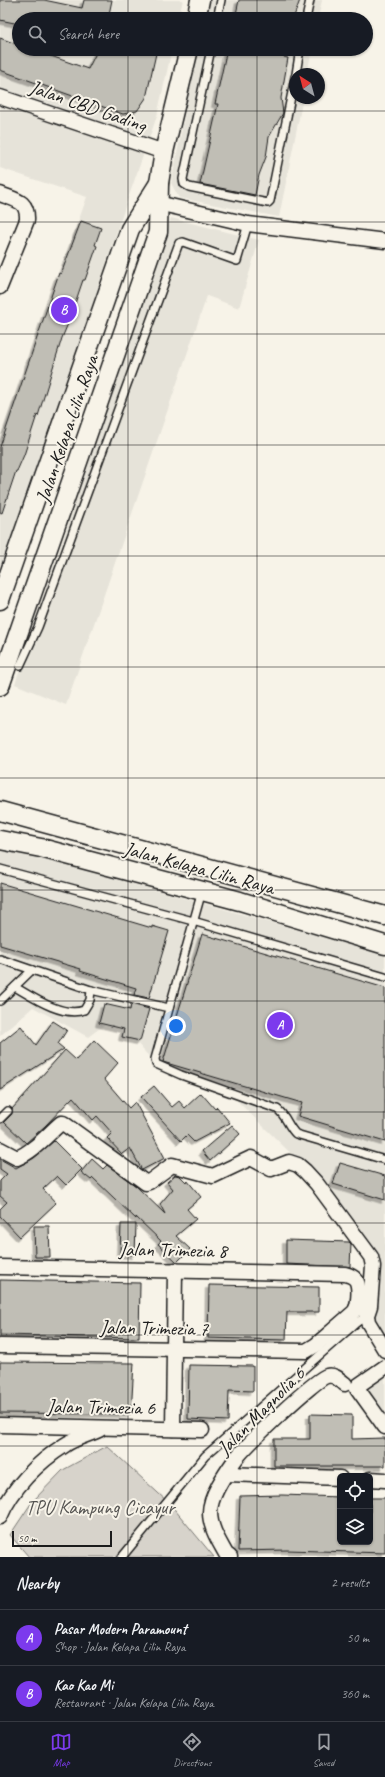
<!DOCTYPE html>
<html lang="en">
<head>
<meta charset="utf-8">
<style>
  body { margin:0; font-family:Caveat,sans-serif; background:#242831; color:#f1f3f6 }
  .controls { position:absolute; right:12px; bottom:12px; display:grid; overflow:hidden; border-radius:6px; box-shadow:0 1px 3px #0004 }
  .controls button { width:36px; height:36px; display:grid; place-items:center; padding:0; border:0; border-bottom:1px solid #363941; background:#171b24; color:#f1f3f6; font:20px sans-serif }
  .compass { position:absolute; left:289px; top:68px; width:36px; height:36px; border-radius:50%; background:#171b24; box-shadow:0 1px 3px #0004; rotate:324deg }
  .scale { position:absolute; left:12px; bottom:10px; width:100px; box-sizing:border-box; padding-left:4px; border:2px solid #1c1c1c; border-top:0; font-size:11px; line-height:14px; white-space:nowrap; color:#1c1c1c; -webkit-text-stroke:3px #f7f3e8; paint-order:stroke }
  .you { position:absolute; left:176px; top:1026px; width:14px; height:14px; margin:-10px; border:3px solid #fff; border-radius:50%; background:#1a73e8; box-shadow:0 0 0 6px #1a73e833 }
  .badge { display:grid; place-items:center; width:26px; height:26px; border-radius:50%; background:#7c3aed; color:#fff; font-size:13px; font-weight:700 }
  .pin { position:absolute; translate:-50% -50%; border:2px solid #fff; box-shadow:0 1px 4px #0006 }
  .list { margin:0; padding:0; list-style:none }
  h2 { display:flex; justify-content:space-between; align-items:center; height:52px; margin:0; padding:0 16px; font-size:17px }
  h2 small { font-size:13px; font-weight:400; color:#9ea1a6 }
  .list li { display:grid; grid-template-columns:26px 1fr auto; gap:12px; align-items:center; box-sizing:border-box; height:56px; padding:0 16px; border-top:1px solid #363941 }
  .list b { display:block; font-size:15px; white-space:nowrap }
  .list p { margin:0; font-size:13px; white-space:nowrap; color:#9ea1a6 }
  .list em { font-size:13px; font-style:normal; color:#9ea1a6 }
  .icon { flex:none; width:22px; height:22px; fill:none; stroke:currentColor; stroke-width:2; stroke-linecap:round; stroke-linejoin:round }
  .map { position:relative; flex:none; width:385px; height:1557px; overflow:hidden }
  .search { position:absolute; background:#171b24; box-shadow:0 1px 3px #0004; left:12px; right:12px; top:12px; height:44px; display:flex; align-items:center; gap:10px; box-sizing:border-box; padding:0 14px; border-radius:22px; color:#9ea1a6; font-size:15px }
  .sheet { height:164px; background:#171b24 }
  nav { display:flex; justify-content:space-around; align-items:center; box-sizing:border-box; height:56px; border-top:1px solid #363941; background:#171b24; font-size:11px; color:#9ea1a6 }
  nav a { display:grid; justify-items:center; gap:2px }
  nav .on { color:#7c3aed }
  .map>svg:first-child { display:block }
  .built { fill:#e6e3d9 }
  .green { fill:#d7d3cb; stroke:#7a7874 }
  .building { fill:#c0beb5; stroke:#1c1c1c; filter:url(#shadow) }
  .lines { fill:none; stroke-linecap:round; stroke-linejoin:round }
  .service-casing { stroke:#1c1c1c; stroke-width:10 }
  .minor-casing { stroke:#1c1c1c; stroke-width:17 }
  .tertiary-casing { stroke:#1c1c1c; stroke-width:21 }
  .service { stroke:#f7f3e8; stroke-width:7 }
  .minor { stroke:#f7f3e8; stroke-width:14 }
  .tertiary { stroke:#f7f3e8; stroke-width:18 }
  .grid { fill:none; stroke:#1c1c1c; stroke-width:1; stroke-opacity:0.55 }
  .labels { text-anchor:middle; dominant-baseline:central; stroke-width:4; stroke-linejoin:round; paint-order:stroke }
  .street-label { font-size:20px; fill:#1c1c1c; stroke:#f7f3e8 }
  .park-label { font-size:20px; fill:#545351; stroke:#f7f3e8 }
</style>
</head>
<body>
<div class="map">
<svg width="385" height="1557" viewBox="0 0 385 1557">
  <defs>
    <filter id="shadow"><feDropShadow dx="-3.5" dy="3.5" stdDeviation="0" flood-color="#0004"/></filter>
  </defs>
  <rect width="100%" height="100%" fill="#f7f3e8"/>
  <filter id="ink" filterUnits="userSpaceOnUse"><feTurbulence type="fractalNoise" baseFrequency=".025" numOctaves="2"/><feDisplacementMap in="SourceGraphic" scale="8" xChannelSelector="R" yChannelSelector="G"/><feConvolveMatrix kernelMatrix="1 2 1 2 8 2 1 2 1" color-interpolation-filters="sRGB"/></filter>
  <g filter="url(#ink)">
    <g class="built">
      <polygon points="0,0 183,0 178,19 19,19 19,49 172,49 157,116 125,207 0,582 0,439 87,197 0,168"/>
      <polygon points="207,0 322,0 318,19 204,19"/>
      <polygon points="198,49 312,49 307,74 295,74 295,98 303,98 279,217 179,198 171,183"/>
      <polygon points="171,218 259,240 239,308 207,296 66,705 15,684"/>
      <polygon points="0,847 385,954 385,1343 370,1322 373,1265 317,1179 221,1085 162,1070 144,1051 115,1017 88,1037 33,1007 0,1036"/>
      <polygon points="385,1369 385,1420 361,1386"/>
    </g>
    <polygon class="green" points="107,1446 170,1504 214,1557 29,1557 10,1535 32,1502 63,1470"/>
    <g class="building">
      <polygon points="0,0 44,0 82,8 84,0 112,0 108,19 19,19 19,24 0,20"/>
      <polygon points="239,0 300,0 293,19 235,19"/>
      <polygon points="0,38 19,45 19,49 31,49 88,69 98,49 157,49 146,98 137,111 123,114 0,70"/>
      <polygon points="227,49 286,49 284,57 288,58 281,98 283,113 269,137 266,157 259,175 255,195 200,184 218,104 215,104"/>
      <polygon points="81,221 101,228 95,245 97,246 85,280 83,280 69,321 62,338 38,416 37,415 24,455 17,471 16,471 2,513 0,512 0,447 59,273 61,274"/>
      <polygon points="0,883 152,928 152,926 169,931 149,998 134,995 136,988 80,971 81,969 0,945"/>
      <polygon points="202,934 385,988 385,1142 298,1116 302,1103 163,1062"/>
      <polygon points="104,1004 130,1010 131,1004 149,1009 140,1041 122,1037 124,1029 99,1023"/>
      <polygon points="53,1021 67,1030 58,1044 64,1049 0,1090 0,1043 21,1026 36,1045"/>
      <polygon points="94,1040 118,1063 104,1079 129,1108 135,1102 165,1158 142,1170 130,1148 122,1154 107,1138 112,1133 97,1116 93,1120 73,1097 45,1126 26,1143 4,1122 12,1114 12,1109 65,1050 76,1060"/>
      <polygon points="154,1086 172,1107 179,1101 185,1108 201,1093 215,1109 217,1107 230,1123 194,1142 187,1135 181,1141 141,1097"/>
      <polygon points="232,1125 240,1134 210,1161 202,1151"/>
      <polygon points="54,1141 82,1169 66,1185 57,1176 43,1189 56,1203 20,1237 0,1216 0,1209 7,1202 0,1196 0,1181 7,1174 0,1169 0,1159 16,1168 34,1158"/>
      <polygon points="92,1159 103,1169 107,1165 136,1186 165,1214 160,1204 173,1189 167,1182 175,1175 180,1176 186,1182 187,1180 201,1197 187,1209 196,1219 176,1236 190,1249 177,1262 158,1244 161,1241 136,1217 136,1219 93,1178 91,1180 81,1172"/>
      <polygon points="340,1163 385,1176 385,1200 333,1184"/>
      <polygon points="121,1224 136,1224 135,1255 120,1254"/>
      <polygon points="34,1226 49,1226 50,1257 35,1257"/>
      <polygon points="286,1240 349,1242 351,1244 350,1267 286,1264"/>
      <polygon points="0,1280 140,1283 139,1338 0,1335"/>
      <polygon points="209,1285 319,1287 319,1312 287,1312 286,1340 208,1338"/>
      <polygon points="0,1362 134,1363 131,1414 0,1413"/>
      <polygon points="189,1365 253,1366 253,1391 229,1390 228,1421 188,1419"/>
      <polygon points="310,1414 352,1415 352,1439 385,1438 385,1466 274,1466 274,1439 310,1439"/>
      <polygon points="282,1495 340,1497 340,1542 370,1542 370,1498 385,1498 385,1553 287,1550 238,1551 240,1496"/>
    </g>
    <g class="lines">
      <defs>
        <g id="service">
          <polyline points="217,19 221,0"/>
          <polyline points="306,19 310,0"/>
          <polyline points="211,49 183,179 184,184 189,187 268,203 270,201 295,77"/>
          <polyline points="296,74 300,49"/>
          <polyline points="20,666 38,627 179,243 183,242 237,261 248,224"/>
          <polyline points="0,869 193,921 385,977"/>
          <path d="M 202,891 L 155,1059 L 156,1064 L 181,1075 L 277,1109 C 286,1115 288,1127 296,1134 L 385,1160"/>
          <polyline points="0,959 91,990 169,1008"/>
          <path d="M 15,987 C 32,997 63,1018 84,1010 L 90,1000 L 91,990"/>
          <polyline points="0,1001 32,970"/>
          <polyline points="0,1119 8,1111"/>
          <polyline points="122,1557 205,1456 355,1324 367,1315"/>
        </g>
        <g id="minor">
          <polyline points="0,97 164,152"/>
          <path d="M 0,194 C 15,200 28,200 27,220 L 0,287"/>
          <polyline points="149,201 248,224 385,241"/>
          <path d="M 0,1149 L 17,1158 C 34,1151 47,1135 61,1123 L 63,1123 L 146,1183 L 149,1182 L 172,1165 L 213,1176 L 251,1158 L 271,1169 L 289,1162 L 298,1165 L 305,1171 L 317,1184 L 371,1257 L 373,1266 L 370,1306 L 367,1315 L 368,1322 L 385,1350"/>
          <path d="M 0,1267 L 345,1274 C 349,1275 353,1276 356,1280 C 360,1287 359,1308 353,1313 L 316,1345 L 306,1351 L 0,1346"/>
          <polyline points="385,1367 359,1385 357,1388 385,1427"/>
          <polyline points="0,1425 202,1430"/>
          <polyline points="173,1429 175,1270"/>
          <polyline points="227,1474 340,1478"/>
          <polyline points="370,1479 385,1480"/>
          <path d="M 0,1517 C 12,1488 38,1462 65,1445 C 75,1438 88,1435 99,1430"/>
          <path d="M 230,1557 L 226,1554 C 219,1541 210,1528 210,1512 C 210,1496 225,1474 235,1460 C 242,1449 316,1378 327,1376 C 334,1374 340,1380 345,1384"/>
        </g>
        <g id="tertiary">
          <polyline points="196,19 200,0"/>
          <polyline points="0,600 130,229 159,183"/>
          <polyline points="0,686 158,232 159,183 164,152 189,49"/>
          <polyline points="0,811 385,916"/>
          <polyline points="0,840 41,848 240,901 385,945"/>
        </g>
      </defs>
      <use href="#service" class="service-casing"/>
      <use href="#minor" class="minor-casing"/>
      <use href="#tertiary" class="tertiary-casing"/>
      <use href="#service" class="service"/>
      <use href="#minor" class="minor"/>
      <use href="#tertiary" class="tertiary"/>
    </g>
  </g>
  <path class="grid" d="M 128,0 L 128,19M 257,0 L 257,19M 128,49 L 128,1557M 257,49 L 257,1557M 0,111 L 385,111M 0,222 L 385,222M 0,334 L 385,334M 0,445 L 385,445M 0,556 L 385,556M 0,667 L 385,667M 0,778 L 385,778M 0,890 L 385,890M 0,1001 L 385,1001M 0,1112 L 385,1112M 0,1223 L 385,1223M 0,1335 L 385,1335M 0,1446 L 385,1446"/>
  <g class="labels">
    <g class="street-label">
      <text transform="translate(88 106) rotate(19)">Jalan CBD Gading</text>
      <text transform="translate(67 429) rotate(-71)">Jalan Kelapa Lilin Raya</text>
      <text transform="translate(199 868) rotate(15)">Jalan Kelapa Lilin Raya</text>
      <text transform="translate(173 1250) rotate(1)">Jalan Trimezia 8</text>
      <text transform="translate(154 1328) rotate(1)">Jalan Trimezia 7</text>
      <text transform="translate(101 1407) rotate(1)">Jalan Trimezia 6</text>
      <text transform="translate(261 1411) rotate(-45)">Jalan Magnolia 6</text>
    </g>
    <g class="park-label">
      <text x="100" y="1507">TPU Kampung Cicayur</text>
    </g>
  </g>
</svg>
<div class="controls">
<button><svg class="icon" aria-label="locate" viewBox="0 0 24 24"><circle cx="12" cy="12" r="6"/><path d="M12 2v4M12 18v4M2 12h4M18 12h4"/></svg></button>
<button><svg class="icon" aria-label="layers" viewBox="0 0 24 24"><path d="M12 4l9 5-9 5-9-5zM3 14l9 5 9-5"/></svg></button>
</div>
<svg class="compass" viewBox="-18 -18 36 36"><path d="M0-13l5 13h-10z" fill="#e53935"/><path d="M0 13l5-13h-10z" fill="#9ea1a6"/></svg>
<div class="scale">50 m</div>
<div class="you"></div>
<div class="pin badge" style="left:280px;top:1025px">A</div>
<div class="pin badge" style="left:64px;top:310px">B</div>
<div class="search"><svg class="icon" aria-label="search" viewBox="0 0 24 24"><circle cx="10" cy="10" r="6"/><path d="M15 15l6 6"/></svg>Search here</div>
</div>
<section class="sheet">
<h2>Nearby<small>2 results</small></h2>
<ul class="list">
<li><span class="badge">A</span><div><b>Pasar Modern Paramount</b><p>Shop · Jalan Kelapa Lilin Raya</p></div><em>50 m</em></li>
<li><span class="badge">B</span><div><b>Kao Kao Mi</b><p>Restaurant · Jalan Kelapa Lilin Raya</p></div><em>360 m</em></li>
</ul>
</section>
<nav>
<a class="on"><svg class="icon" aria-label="map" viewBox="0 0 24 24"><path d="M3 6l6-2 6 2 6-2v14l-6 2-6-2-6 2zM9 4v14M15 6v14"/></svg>Map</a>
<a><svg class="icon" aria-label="directions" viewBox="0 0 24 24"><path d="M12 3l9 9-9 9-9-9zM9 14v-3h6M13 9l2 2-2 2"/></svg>Directions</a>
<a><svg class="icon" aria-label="saved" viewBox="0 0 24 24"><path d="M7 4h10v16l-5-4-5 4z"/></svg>Saved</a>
</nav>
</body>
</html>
